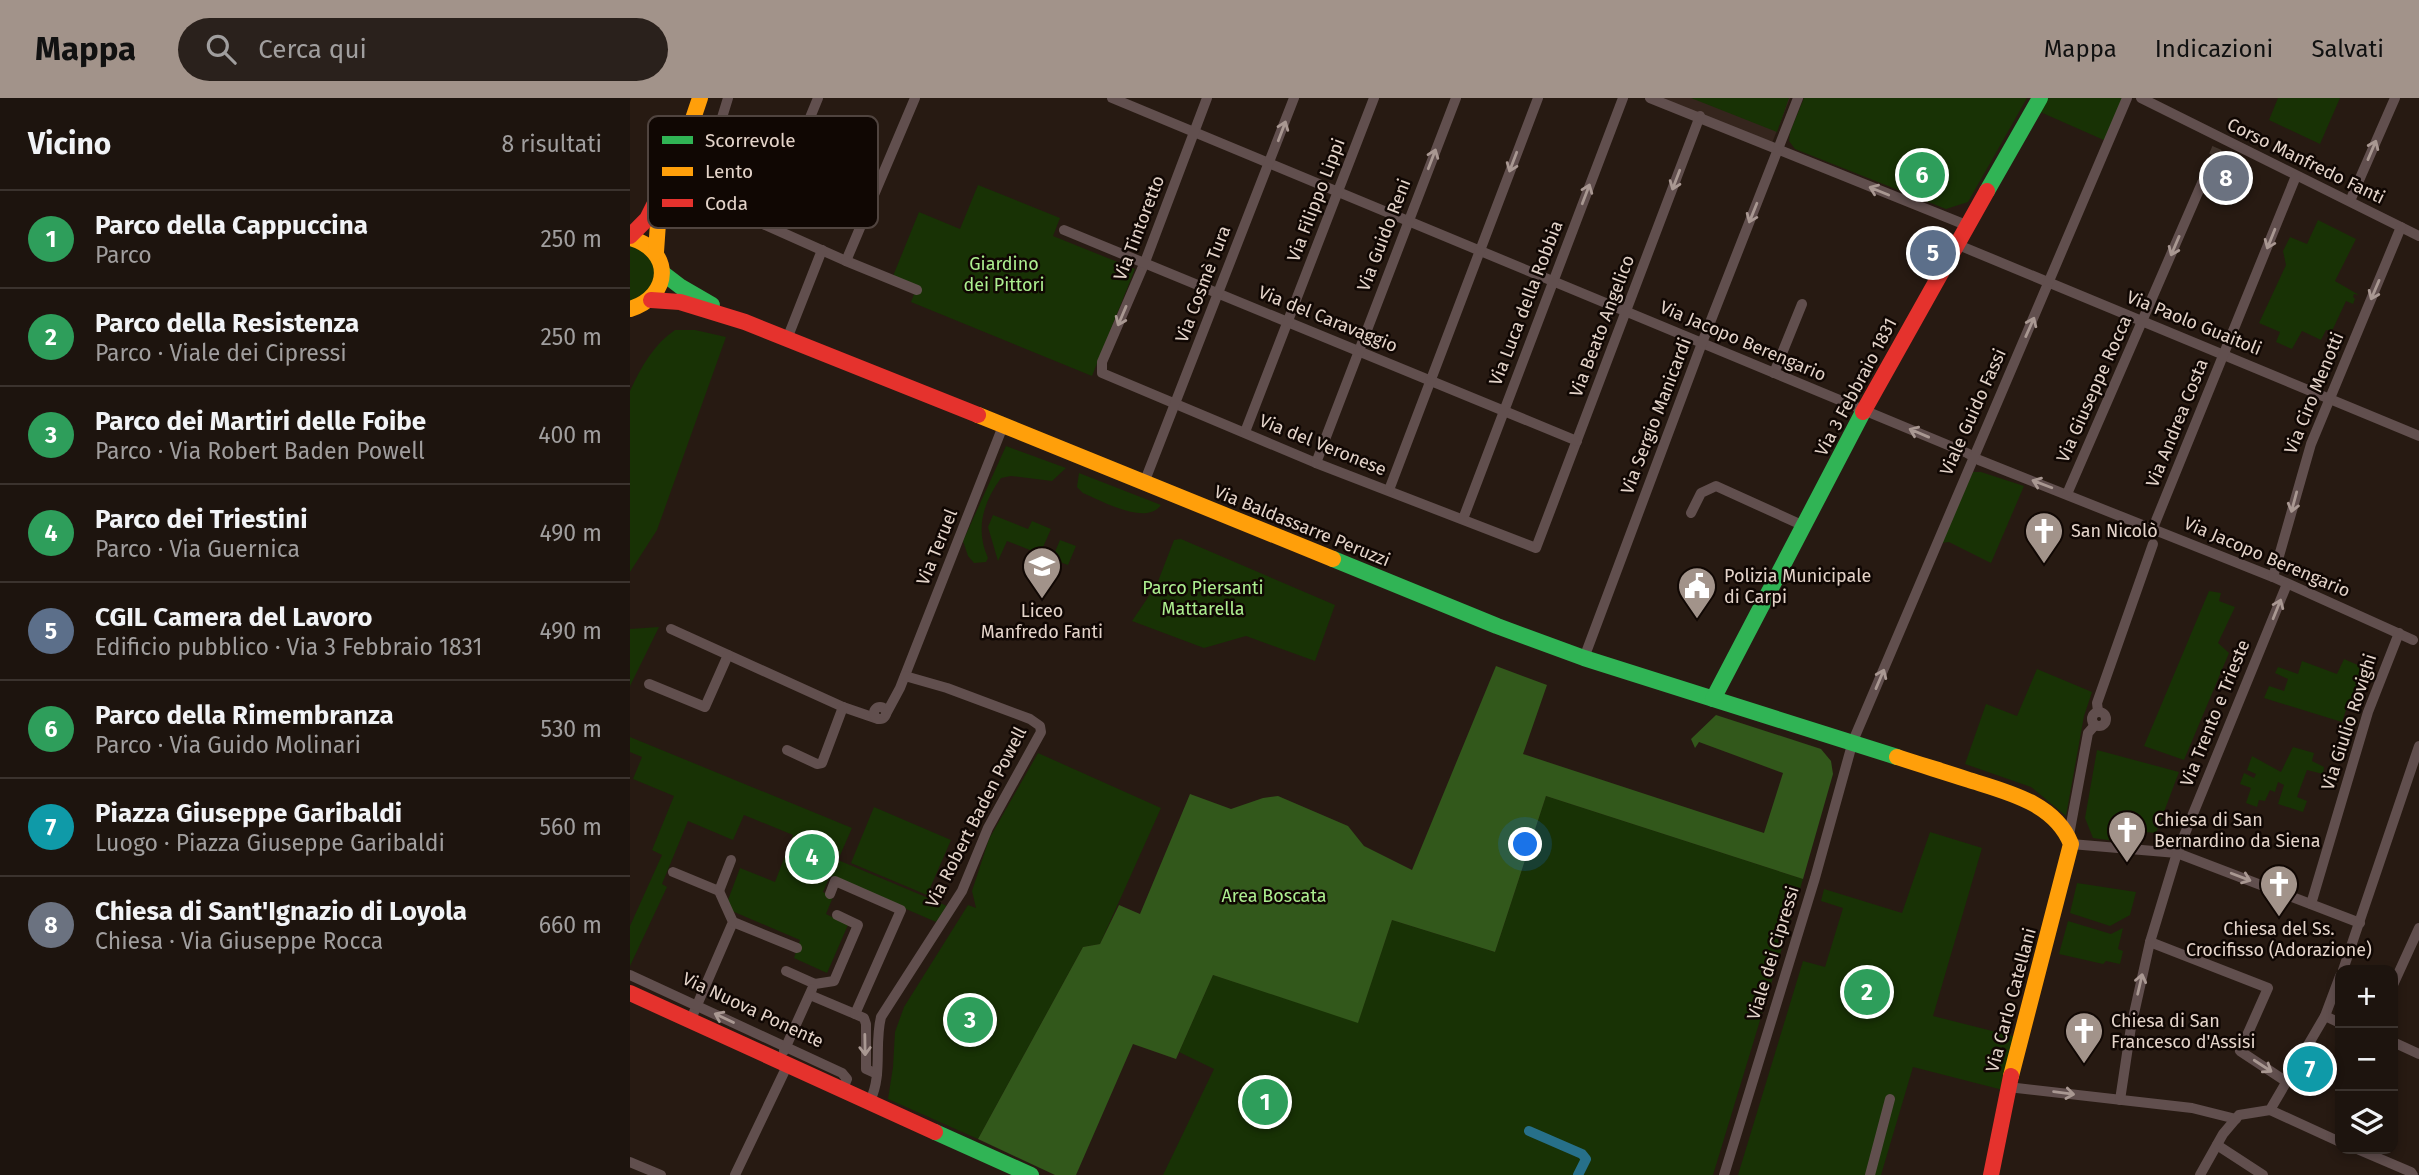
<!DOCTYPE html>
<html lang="it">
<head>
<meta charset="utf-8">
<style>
  body { margin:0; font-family:"Fira Sans",sans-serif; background:#2a211c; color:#f1f3f6 }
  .controls { position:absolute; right:21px; bottom:21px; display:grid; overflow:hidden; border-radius:14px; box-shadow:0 4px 10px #0003 }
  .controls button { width:63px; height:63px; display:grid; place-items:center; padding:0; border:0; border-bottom:2px solid #3b332e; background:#1d140e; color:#f1f3f6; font:35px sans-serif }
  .you { position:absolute; left:896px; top:747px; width:24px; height:24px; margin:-18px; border:5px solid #fff; border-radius:50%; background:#1a73e8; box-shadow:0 0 0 10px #1a73e833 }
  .badge { display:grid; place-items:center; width:46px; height:46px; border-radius:50%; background:#a2938a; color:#fff; font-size:23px; font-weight:700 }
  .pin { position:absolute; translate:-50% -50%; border:4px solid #fff; box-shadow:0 2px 7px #0006 }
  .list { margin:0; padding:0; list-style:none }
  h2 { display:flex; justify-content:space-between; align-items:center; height:91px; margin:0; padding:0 28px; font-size:30px }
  h2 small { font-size:23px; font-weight:400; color:#a09e9e }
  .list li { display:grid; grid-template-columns:46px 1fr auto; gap:21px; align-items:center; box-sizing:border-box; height:98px; padding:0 28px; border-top:2px solid #3b332e }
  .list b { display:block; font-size:26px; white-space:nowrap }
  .list p { margin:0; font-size:23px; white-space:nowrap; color:#a09e9e }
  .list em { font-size:23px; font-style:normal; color:#a09e9e }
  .icon { flex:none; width:38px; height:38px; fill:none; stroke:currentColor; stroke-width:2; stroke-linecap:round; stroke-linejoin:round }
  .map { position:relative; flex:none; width:1789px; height:1077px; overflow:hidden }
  header { display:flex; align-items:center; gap:42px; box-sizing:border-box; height:98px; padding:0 35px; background:#a2938a; color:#111 }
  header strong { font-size:33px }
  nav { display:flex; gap:38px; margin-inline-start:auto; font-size:24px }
  .search { width:490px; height:63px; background:#2a211c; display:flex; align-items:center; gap:18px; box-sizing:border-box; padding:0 24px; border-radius:38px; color:#a09e9e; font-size:26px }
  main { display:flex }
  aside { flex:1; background:#1d140e }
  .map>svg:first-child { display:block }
  .medical { fill:#35251d }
  .green { fill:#183205 }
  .forest { fill:#32581b }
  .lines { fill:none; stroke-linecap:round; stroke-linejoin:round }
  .canal { stroke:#27708a; stroke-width:10 }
  .street-tunnel { stroke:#43362e; stroke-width:10; stroke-dasharray:10 5; stroke-linecap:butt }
  .street { stroke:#614f4e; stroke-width:10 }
  .fast { stroke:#30b455; stroke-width:16 }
  .slow { stroke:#ff9f0a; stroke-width:16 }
  .jam { stroke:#e5322d; stroke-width:16 }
  .oneway { stroke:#a99892 }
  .labels { text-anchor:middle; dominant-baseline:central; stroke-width:5; stroke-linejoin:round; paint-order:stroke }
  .street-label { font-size:18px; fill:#e4d4ca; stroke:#100703 }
  .park-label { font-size:18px; fill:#adef90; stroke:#100703 }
  .poi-label { font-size:18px; fill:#e4d4ca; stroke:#100703; text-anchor:start }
  .key { fill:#100703; stroke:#50443f; stroke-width:2 }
  .key-label { font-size:19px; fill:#e4d4ca }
</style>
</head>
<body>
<header>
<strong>Mappa</strong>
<div class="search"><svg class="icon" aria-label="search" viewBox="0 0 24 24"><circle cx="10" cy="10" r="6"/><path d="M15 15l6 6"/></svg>Cerca qui</div>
<nav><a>Mappa</a><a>Indicazioni</a><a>Salvati</a></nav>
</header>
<main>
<aside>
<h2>Vicino<small>8 risultati</small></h2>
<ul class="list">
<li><span class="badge" style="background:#2e9e5b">1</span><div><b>Parco della Cappuccina</b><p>Parco</p></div><em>250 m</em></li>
<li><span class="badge" style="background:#2e9e5b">2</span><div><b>Parco della Resistenza</b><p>Parco · Viale dei Cipressi</p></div><em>250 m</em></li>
<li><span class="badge" style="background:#2e9e5b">3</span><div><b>Parco dei Martiri delle Foibe</b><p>Parco · Via Robert Baden Powell</p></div><em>400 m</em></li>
<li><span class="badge" style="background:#2e9e5b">4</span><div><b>Parco dei Triestini</b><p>Parco · Via Guernica</p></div><em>490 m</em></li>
<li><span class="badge" style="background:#5c6f8a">5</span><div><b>CGIL Camera del Lavoro</b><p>Edificio pubblico · Via 3 Febbraio 1831</p></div><em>490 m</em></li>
<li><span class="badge" style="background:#2e9e5b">6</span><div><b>Parco della Rimembranza</b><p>Parco · Via Guido Molinari</p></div><em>530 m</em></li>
<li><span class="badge" style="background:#0f9aa8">7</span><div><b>Piazza Giuseppe Garibaldi</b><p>Luogo · Piazza Giuseppe Garibaldi</p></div><em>560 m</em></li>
<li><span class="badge" style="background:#6b7280">8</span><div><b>Chiesa di Sant'Ignazio di Loyola</b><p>Chiesa · Via Giuseppe Rocca</p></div><em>660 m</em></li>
</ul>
</aside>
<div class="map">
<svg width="1789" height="1077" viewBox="0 0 1789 1077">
  <rect width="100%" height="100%" fill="#271a12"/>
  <polygon class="medical" points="1024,0 1160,0 1142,45"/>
  <g class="green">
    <polygon points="1061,0 1159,0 1147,34"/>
    <polygon points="1174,0 1397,0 1338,104 1316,111 1165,51 1159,43 1160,34"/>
    <polygon points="1415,0 1492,0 1476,43 1408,13"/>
    <polygon points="1648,0 1710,0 1690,46 1639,22"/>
    <polygon points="348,87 430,120 423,138 505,171 462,278 281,204 287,188 263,178 289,114 330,131"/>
    <polygon points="1688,122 1726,141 1705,183 1729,197 1724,196 1723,199 1725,201 1723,206 1716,203 1702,233 1696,232 1691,242 1672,233 1662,251 1646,244 1650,234 1629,225 1656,167 1653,153 1660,139 1677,146"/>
    <polygon points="0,147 13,151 26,167 21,193 0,205"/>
    <path d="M 45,232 L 65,232 L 96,239 L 27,432 L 0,474 L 0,293 C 11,269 24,246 45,232 Z"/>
    <path d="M 376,348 L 436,370 L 422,383 L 381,378 L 371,380 C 353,405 345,431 358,460 L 356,464 L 344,465 L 338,458 L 333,443 Z"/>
    <polygon points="1343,374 1351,374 1394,388 1361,465 1319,444 1311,445"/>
    <path d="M 449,375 L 531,407 C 516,428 472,403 453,395 L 447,389 Z"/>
    <polygon points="363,417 398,431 402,423 421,431 410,456 377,443 368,463 358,429"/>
    <polygon points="551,441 705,507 685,563 616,538 574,550 502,523 527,486 544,442"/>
    <polygon points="430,442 446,448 438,467 422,461"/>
    <polygon points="1579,493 1591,495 1589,503 1605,509 1588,545 1599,555 1554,662 1514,648"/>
    <polygon points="29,529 0,588 0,531"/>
    <polygon points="1714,561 1739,572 1730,597 1719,603 1712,624 1634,600 1639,588 1654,593 1658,581 1645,575 1648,569 1668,576 1672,563 1707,576"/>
    <polygon points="1407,571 1462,594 1454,618 1436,718 1401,689 1335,666 1356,606 1387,618"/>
    <polygon points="0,639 222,730 208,762 317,808 306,824 200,778 193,794 203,799 196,816 218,827 197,875 164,860 170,842 95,810 110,770 145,784 163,737 114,717 103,742 58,723 32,786 37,789 0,868 0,828 32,757 22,752 44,698 3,681 12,659 0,654"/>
    <polygon points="1663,649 1684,655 1682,663 1694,669 1693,676 1677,672 1667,699 1677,703 1673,714 1648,706 1654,687 1648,684 1645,694 1640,692 1635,703 1629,702 1627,709 1616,705 1621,690 1610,686 1614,675 1624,680 1626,676 1617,672 1622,658 1651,674"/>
    <polygon points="1467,652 1549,674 1526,735 1503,733 1499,745 1463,740 1455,720"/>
    <polygon points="408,655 531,710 470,846 453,849 348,1041 258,1001 263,969 265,934 274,909 338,807 346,810 342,793 359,741"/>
    <polygon points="916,698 1173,781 1083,1077 533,1077 584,971 549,954 583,877 728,924 762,822 865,854"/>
    <polygon points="244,709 321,742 297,797 221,765"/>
    <polygon points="1300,734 1352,750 1303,918 1386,939 1373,992 1283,969 1251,1077 1108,1077 1173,863 1195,869 1213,810 1191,803 1194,791 1272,815"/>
    <polygon points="1447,785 1506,794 1500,817 1480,828 1440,815"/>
    <polygon points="1438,823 1481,836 1493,830 1488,851 1493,853 1490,866 1476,863 1473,866 1429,856"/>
  </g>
  <polygon class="forest" points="866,568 917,587 893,656 1134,735 1153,675 1069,644 1065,650 1061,641 1086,617 1191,651 1201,663 1203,676 1173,781 916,698 865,854 762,822 728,925 583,877 546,961 503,946 446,1077 425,1077 348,1041 453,849 470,846 489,807 510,816 560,696 601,711 633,700 648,698 718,728 734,748 782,772"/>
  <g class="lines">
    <polyline class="canal" points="899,1033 952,1056 956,1061 948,1077"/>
    <polyline class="street-tunnel" points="1572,85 1587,50"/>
    <g class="street">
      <polyline points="98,0 71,88 77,101 216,163 287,192"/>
      <polyline points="482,0 1337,355 1349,362 1643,479 1783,542"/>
      <polyline points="577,0 515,164 472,264 472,275 686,365 906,450 1070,18"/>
      <polyline points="1020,0 1336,127"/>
      <polyline points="1511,0 1789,138"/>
      <polyline points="1720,103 1765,0"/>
      <polyline points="136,127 188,0"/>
      <polyline points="434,132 947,343"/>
      <polyline points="1326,146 1789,338"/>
      <polyline points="216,163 285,0"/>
      <polyline points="157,241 192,152"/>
      <polyline points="1144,275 1172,206"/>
      <polyline points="615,334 744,0"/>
      <polyline points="686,365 826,0"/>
      <polyline points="514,385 664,0"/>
      <polyline points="759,392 908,0"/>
      <polyline points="1437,396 1572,85"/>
      <polyline points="1061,415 1071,395 1086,388 1174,428"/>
      <polyline points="833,421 993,0"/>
      <polyline points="1523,430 1666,78"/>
      <polyline points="1643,479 1681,346 1771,129"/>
      <polyline points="41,531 213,609 248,621"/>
      <polyline points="954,560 1072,245 1168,0"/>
      <polyline points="19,586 75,609 98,557"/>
      <circle cx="250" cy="615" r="6"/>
      <polyline points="1468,613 1467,605 1523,446"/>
      <circle cx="1469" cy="621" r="7"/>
      <polyline points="256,616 270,590 373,328"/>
      <polyline points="157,652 187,666 192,665 213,609"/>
      <polyline points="1439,737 1458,635 1465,627"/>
      <polyline points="1441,746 1547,755 1730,825"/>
      <polyline points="43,774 89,793 103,824 61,921"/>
      <polyline points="89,793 101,762"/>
      <polyline points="1681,806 1738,614 1769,535"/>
      <polyline points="103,824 167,850"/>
      <polyline points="1520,844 1638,890 1610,953 1657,984"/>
      <polyline points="1713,872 1789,648"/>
      <polyline points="156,873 185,886 204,883 228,827 207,817"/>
      <polyline points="0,877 212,975 217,981 213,991"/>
      <polyline points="1763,887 1789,830"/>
      <polyline points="180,897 225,916 271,812 205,783 200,796"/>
      <polyline points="225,916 234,920 236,926 236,971 247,976"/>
      <polyline points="1695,918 1710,925"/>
      <polyline points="1763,944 1789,956"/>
      <polyline points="154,953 182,891"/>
      <polyline points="1378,989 1562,1010 1606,1021"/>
      <polyline points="1490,1002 1501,929 1520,844 1547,755 1657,486"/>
      <path d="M 240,1003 C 253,976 244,947 251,919 L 332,793 L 358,730 L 411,634 L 410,628 L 400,621 L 317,590 L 275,578"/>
      <polyline points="1640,1012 1710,1044"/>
      <polyline points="1587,1047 1633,1077"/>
      <polyline points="1727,1051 1781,1074 1783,1077"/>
      <polyline points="0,1064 31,1077"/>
      <polyline points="105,1077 158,966"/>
      <polyline points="1094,1077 1185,780 1223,643 1497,0"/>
      <polyline points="1240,1077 1260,1001"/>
      <polyline points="1570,1077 1593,1036 1609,1017 1640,1012 1695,918 1710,878"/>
    </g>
    <g class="fast">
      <polyline points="1357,93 1410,0"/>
      <polyline points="34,176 51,189 82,207"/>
      <polyline points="703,461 867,528 954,560 1267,659"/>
      <polyline points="1083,601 1233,314"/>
      <polyline points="305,1034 401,1077"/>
    </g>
    <g class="slow">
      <path d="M 0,140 C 43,152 42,198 0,211"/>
      <polyline points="26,154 28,125 70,0"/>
      <polyline points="348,317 703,461"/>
      <path d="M 1267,659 C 1291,667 1315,674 1339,682 C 1377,694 1425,705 1441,746 L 1381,978"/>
    </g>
    <g class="jam">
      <polyline points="0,138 17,121 28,99"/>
      <polyline points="21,202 50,204 115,224 348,317"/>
      <polyline points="1233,314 1357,93"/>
      <polyline points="0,895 305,1034"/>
      <polyline points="1361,1077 1381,978"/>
    </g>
  </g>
  <defs><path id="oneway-shaft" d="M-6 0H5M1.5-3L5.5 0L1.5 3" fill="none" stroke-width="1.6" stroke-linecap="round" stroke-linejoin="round" transform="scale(1.75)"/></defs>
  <g class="oneway">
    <use href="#oneway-shaft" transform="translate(652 33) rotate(-69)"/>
    <use href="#oneway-shaft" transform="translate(1742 52) rotate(-67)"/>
    <use href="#oneway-shaft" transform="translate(802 61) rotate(-69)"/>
    <use href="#oneway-shaft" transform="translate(883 64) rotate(111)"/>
    <use href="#oneway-shaft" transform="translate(1046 82) rotate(111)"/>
    <use href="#oneway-shaft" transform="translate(1249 93) rotate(-158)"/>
    <use href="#oneway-shaft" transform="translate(956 96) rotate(-69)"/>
    <use href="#oneway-shaft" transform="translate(1123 115) rotate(112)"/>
    <use href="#oneway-shaft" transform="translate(1641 141) rotate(112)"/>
    <use href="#oneway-shaft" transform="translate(1545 148) rotate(113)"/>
    <use href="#oneway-shaft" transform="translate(1745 192) rotate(113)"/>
    <use href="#oneway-shaft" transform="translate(492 218) rotate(113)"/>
    <use href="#oneway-shaft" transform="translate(1400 229) rotate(-66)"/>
    <use href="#oneway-shaft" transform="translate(1289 335) rotate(-157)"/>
    <use href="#oneway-shaft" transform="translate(1412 386) rotate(-159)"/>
    <use href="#oneway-shaft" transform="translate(1664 404) rotate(105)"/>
    <use href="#oneway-shaft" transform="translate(1647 511) rotate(-68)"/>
    <use href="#oneway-shaft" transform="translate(1250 581) rotate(-67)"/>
    <use href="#oneway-shaft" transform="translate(1611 779) rotate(21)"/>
    <use href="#oneway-shaft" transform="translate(1510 886) rotate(-77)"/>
    <use href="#oneway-shaft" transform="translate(94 920) rotate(-155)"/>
    <use href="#oneway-shaft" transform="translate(235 947) rotate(89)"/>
    <use href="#oneway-shaft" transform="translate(1633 968) rotate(33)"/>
    <use href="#oneway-shaft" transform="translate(1434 995) rotate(7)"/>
  </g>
  <defs>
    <symbol id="church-pin" viewBox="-11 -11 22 30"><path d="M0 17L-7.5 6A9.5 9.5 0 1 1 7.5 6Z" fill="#a2938a" stroke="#100703"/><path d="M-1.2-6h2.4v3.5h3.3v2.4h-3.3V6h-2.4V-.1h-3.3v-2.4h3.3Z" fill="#fff"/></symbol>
    <symbol id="school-pin" viewBox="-11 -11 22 30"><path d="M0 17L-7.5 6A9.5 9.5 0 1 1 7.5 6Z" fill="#a2938a" stroke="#100703"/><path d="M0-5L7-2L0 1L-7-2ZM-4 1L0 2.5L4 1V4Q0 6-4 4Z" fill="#fff"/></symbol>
    <symbol id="civic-pin" viewBox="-11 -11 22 30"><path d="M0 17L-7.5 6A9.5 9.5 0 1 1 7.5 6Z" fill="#a2938a" stroke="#100703"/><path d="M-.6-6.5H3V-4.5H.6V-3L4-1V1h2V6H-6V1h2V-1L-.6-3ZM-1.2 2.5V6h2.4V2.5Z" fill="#fff"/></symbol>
  </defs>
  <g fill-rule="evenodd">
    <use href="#church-pin" x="1392" y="411" width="44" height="60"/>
    <use href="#school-pin" x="390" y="446" width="44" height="60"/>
    <use href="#civic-pin" x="1045" y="466" width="44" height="60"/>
    <use href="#church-pin" x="1475" y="710" width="44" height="60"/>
    <use href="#church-pin" x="1627" y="764" width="44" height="60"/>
    <use href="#church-pin" x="1432" y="911" width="44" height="60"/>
  </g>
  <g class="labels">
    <g class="street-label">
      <text transform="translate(1676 63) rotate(26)">Corso Manfredo Fanti</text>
      <text transform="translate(686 102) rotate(-69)">Via Filippo Lippi</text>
      <text transform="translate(509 130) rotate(-69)">Via Tintoretto</text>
      <text transform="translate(754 137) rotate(-69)">Via Guido Reni</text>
      <text transform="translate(573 186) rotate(-69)">Via Cosmè Tura</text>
      <text transform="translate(896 205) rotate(-69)">Via Luca della Robbia</text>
      <text transform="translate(698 221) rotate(22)">Via del Caravaggio</text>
      <text transform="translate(1564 225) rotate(22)">Via Paolo Guaitoli</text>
      <text transform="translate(972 228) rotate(-69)">Via Beato Angelico</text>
      <text transform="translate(1113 243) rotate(23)">Via Jacopo Berengario</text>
      <text transform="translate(1226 289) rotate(-62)">Via 3 Febbraio 1831</text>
      <text transform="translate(1464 291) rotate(-66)">Via Giuseppe Rocca</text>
      <text transform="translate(1684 295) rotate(-68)">Via Ciro Menotti</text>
      <text transform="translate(1343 314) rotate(-66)">Viale Guido Fassi</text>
      <text transform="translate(1026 318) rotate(-69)">Via Sergio Manicardi</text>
      <text transform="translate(1547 325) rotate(-68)">Via Andrea Costa</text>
      <text transform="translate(693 347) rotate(22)">Via del Veronese</text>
      <text transform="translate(672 428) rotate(22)">Via Baldassarre Peruzzi</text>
      <text transform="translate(307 449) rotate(-68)">Via Teruel</text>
      <text transform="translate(1637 459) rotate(23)">Via Jacopo Berengario</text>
      <text transform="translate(1585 615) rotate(-68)">Via Trento e Trieste</text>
      <text transform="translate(1719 624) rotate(-72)">Via Giulio Rovighi</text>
      <text transform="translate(346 719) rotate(-63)">Via Robert Baden Powell</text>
      <text transform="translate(1143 855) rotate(-73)">Viale dei Cipressi</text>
      <text transform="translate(1381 902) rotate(-75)">Via Carlo Catellani</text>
      <text transform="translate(123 912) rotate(25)">Via Nuova Ponente</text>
    </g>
    <g class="park-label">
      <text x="374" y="166">Giardino<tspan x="374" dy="21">dei Pittori</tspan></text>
      <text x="573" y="490">Parco Piersanti<tspan x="573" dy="21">Mattarella</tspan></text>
      <text x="644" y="798">Area Boscata</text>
    </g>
    <g class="poi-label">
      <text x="1441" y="433">San Nicolò</text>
      <text x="1094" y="478">Polizia Municipale<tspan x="1094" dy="21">di Carpi</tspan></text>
      <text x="412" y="513" text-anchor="middle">Liceo<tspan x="412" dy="21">Manfredo Fanti</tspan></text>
      <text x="1524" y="722">Chiesa di San<tspan x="1524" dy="21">Bernardino da Siena</tspan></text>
      <text x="1649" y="831" text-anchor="middle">Chiesa del Ss.<tspan x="1649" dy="21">Crocifisso (Adorazione)</tspan></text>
      <text x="1481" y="923">Chiesa di San<tspan x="1481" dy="21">Francesco d'Assisi</tspan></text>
    </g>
  </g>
  <rect x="18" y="18" width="230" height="112" rx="10" class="key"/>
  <rect x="32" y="38" width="31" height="8" fill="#30b455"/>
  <rect x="32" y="69" width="31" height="9" fill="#ff9f0a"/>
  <rect x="32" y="101" width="31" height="8" fill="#e5322d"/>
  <g class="key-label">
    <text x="75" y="49">Scorrevole</text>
    <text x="75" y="80">Lento</text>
    <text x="75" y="112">Coda</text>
  </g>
</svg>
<div class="controls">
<button>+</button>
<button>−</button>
<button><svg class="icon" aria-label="layers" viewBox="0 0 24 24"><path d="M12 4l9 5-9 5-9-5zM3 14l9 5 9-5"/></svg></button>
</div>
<div class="you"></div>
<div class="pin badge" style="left:635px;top:1004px;background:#2e9e5b">1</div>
<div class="pin badge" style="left:1237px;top:894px;background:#2e9e5b">2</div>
<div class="pin badge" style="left:340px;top:922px;background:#2e9e5b">3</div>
<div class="pin badge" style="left:182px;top:759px;background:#2e9e5b">4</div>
<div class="pin badge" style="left:1303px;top:155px;background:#5c6f8a">5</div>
<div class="pin badge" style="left:1292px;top:77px;background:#2e9e5b">6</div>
<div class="pin badge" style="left:1680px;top:971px;background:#0f9aa8">7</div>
<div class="pin badge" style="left:1596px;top:80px;background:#6b7280">8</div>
</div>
</main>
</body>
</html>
